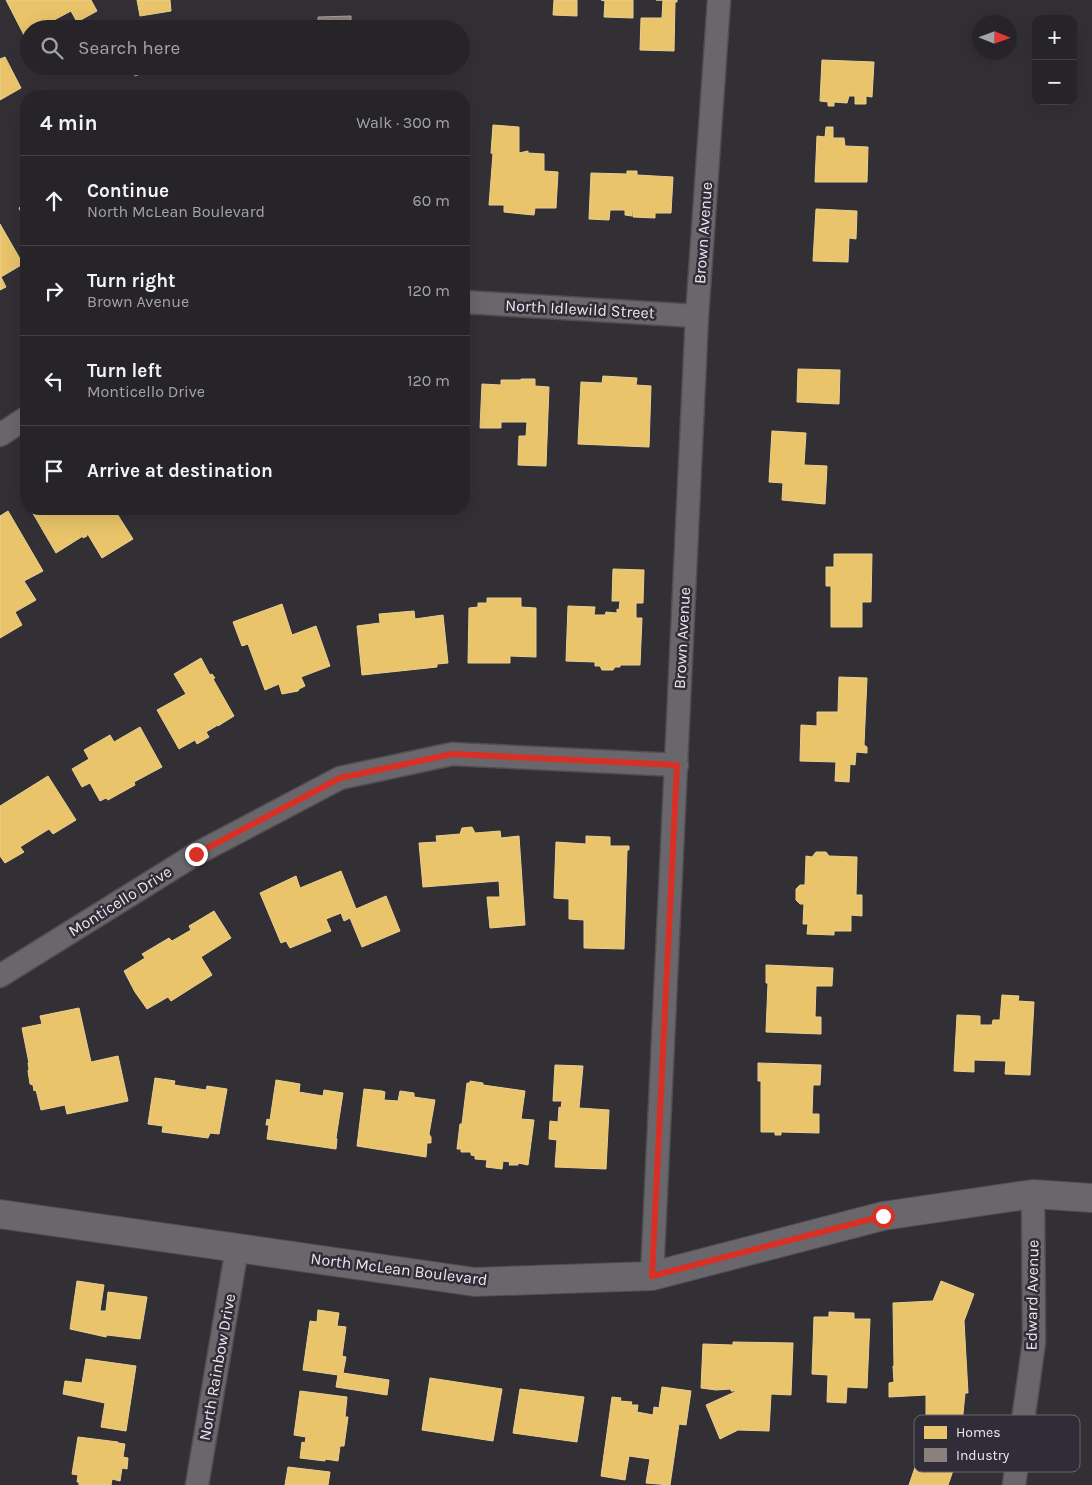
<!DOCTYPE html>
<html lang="en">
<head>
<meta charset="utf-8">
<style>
  body { margin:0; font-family:Karla,sans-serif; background:#2e2c30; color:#f1f3f6 }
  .controls { position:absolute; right:15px; top:15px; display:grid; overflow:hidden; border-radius:10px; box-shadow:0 5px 20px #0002 }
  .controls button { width:45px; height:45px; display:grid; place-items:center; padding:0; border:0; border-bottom:1px solid #424145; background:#262428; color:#f1f3f6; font:25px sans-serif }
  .compass { position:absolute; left:972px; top:15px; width:45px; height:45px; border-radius:50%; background:#262428; box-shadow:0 5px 20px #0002; rotate:91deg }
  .stop { position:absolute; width:15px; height:15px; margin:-11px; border:4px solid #d93025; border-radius:50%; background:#fff }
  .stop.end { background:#d93025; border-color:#fff; box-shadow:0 1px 5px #0008 }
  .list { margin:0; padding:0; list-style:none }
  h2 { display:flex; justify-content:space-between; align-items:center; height:65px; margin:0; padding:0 20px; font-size:21px }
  h2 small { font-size:16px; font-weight:400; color:#a4a4a8 }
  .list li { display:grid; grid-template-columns:32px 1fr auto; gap:15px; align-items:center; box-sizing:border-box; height:90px; padding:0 20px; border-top:1px solid #424145 }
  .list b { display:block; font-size:19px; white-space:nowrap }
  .list p { margin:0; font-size:16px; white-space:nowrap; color:#a4a4a8 }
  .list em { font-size:16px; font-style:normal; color:#a4a4a8 }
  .icon { flex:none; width:28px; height:28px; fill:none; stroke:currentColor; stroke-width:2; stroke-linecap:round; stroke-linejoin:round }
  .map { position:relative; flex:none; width:1092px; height:1485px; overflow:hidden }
  .search { position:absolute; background:#262428; box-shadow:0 5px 20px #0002; left:20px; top:20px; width:450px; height:55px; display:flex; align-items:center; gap:12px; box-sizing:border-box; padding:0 18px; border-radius:28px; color:#a4a4a8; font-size:19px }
  .panel { position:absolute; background:#262428; box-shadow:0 5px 20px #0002; left:20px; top:90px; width:450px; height:425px; border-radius:20px }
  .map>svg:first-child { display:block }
  .homes { fill:#e9c46a; stroke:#e9cf92 }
  .industry { fill:#8a817c; stroke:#a7a09e }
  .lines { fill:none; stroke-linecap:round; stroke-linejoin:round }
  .street-casing { stroke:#504e53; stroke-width:25 }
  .secondary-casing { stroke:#504e53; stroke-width:30 }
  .street { stroke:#69676b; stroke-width:22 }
  .secondary { stroke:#69676b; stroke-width:28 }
  .route { stroke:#d93025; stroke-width:6 }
  .labels { text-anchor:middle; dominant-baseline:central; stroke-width:5; stroke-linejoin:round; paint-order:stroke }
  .street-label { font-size:16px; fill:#eae8ee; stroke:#312d38 }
  .key { fill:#312d38; stroke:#68656f; stroke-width:1 }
  .key-label { font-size:14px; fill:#eae8ee }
</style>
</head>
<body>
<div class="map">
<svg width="1092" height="1485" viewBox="0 0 1092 1485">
  <rect width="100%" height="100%" fill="#323035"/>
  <g class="homes">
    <polygon points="6,0 91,0 97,11 77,22 71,11 37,29 29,29 29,33 24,35"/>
    <polygon points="137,0 170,0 171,11 140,16"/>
    <polygon points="554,0 577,0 577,16 553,15"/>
    <polygon points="601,0 633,0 633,18 604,17 605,1"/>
    <polygon points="656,0 677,0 677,2 675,2 674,51 640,50 641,18 662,18 663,0"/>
    <polygon points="5,57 21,88 0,100 0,59"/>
    <polygon points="822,60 874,62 872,97 866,96 866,104 855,104 855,96 849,96 847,103 834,102 834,106 828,106 828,102 820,101"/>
    <polygon points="493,125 519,127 519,153 528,151 528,153 544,154 544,171 558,172 556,208 535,208 534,215 523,214 504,212 504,205 489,205 493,154 491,153"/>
    <polygon points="826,127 833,127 833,138 844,138 845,146 868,147 867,182 815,182 817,136 825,137"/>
    <polygon points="627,171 637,171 637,175 673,177 671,213 655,213 655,218 633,217 633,211 632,211 632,216 625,215 625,210 610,210 609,220 589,219 591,173 627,174"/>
    <polygon points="26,204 26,222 19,208"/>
    <polygon points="816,209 857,211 856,239 849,238 848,262 813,261"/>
    <polygon points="0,224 23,264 1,277 6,287 0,290"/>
    <polygon points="798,369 840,370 839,404 797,402"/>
    <polygon points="603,376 637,378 636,385 651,386 649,447 578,444 581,382 602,383"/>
    <polygon points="521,379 535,379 535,386 549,387 546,466 518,465 519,436 526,436 527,422 501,422 501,428 480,428 482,384 501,385 501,380 521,380"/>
    <polygon points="772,431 806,433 804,465 827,466 825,504 782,500 783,483 769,482"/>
    <polygon points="33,509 114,509 133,539 102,558 87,533 87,536 83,538 83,536 56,553 31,510"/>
    <polygon points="8,511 43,571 24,581 36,600 15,612 22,625 0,638 0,516"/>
    <polygon points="834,554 872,554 871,602 862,602 862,627 831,627 831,586 826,586 826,567 834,567"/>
    <polygon points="613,569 644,570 643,603 636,603 636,618 642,618 640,665 620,665 620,667 615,667 613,670 602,670 600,666 595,666 595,662 566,661 568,606 595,607 594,615 605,615 606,612 617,613 617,609 619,610 620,601 612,601"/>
    <polygon points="487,598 521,598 521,607 536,608 536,657 510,656 510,663 468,663 469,608 478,607 478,603 487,603"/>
    <polygon points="282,604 292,635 316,626 330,666 301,677 305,686 299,689 298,691 282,694 279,684 265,690 248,644 242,646 233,622"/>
    <polygon points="414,611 415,619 443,615 448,663 437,664 437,667 362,675 357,626 380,623 379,614"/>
    <polygon points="201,658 210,675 212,674 215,678 213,679 234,716 218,726 218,725 206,732 209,737 197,744 195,740 179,749 157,710 186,694 174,674"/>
    <polygon points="839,677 867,678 864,745 867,747 867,753 856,752 855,765 850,764 849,782 835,781 836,762 800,761 801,725 817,726 817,712 838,712"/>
    <polygon points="140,727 162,767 134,782 135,785 108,800 106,798 100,801 90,783 82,787 72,769 89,759 84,750 110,735 114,742"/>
    <polygon points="48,776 76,820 53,834 49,829 20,847 24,852 5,863 0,856 0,806"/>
    <polygon points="472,827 475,833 500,831 501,838 519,836 525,925 490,928 487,897 500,897 499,881 423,887 419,843 437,842 436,836 460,834 462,828"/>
    <polygon points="586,836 610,837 610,846 629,846 629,850 627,850 624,949 584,948 584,920 569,919 569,899 554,898 556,842 586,844"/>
    <polygon points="816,852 826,852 829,856 857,857 856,895 862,895 862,916 851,915 851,931 834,931 834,935 807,934 808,924 803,924 804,904 800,904 796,900 796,889 800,885 805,885 806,856 812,857"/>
    <polygon points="341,871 356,909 386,896 400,931 362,947 350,918 344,921 341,913 326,919 331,931 290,948 286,941 281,943 260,893 296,876 300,888"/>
    <polygon points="214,911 231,938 201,957 212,975 171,1001 168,997 147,1009 135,992 124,971 145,958 142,954 169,938 172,941 191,930 189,926"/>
    <polygon points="766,965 833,968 832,986 816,986 815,1017 821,1017 821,1034 766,1032 768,983 766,983"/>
    <polygon points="1002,995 1019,996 1018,1001 1034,1002 1030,1075 1005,1074 1006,1061 974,1060 974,1072 954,1071 957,1015 980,1016 980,1025 992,1025 993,1020 1000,1020"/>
    <polygon points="79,1008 91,1062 118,1056 128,1101 67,1114 65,1105 41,1110 36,1090 34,1091 33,1085 30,1084 28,1071 29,1069 28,1063 29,1063 22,1028 42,1024 40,1016"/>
    <polygon points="758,1063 821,1065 820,1085 813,1085 812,1114 819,1114 819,1133 781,1132 781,1135 775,1135 775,1132 761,1132 761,1081 758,1081"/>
    <polygon points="555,1065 583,1066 579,1108 609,1110 606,1169 555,1167 557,1140 549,1139 550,1121 558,1122 559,1107 561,1108 562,1101 553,1101"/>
    <polygon points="155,1078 175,1081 174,1085 206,1090 207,1086 227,1089 219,1134 210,1133 208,1138 162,1132 163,1126 148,1124"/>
    <polygon points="276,1080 300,1084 299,1092 323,1096 324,1090 343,1093 336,1138 337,1139 336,1149 267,1139 269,1125 266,1125 267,1119 270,1120"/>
    <polygon points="470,1081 483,1083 483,1085 525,1091 521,1119 534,1120 528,1165 518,1163 518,1165 509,1165 510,1162 503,1161 502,1169 486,1167 487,1160 475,1159 475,1156 471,1155 471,1152 461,1152 461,1149 457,1149 460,1124 462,1124 467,1083 470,1083"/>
    <polygon points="364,1089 382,1091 385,1092 384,1100 398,1101 400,1091 414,1093 414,1097 435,1100 429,1134 431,1137 431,1143 427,1143 426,1157 357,1146"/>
    <polygon points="77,1281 104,1285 100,1311 106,1311 108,1292 147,1297 140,1339 107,1335 106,1337 70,1329"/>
    <polygon points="941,1281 974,1294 964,1321 968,1393 965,1393 962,1424 926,1425 926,1395 889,1397 889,1383 894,1382 893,1366 894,1366 893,1303 933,1301"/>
    <polygon points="318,1310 339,1313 337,1326 346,1327 342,1356 346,1357 343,1373 389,1380 387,1395 336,1387 338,1375 303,1370 310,1321 317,1322"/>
    <polygon points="829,1312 854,1313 854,1319 870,1319 867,1388 847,1387 846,1403 827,1402 828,1375 812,1374 814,1317 829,1317"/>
    <polygon points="733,1342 793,1343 791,1395 771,1394 769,1431 738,1430 720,1439 706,1405 737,1391 731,1391 731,1389 716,1390 701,1388 703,1344 733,1345"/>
    <polygon points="86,1359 136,1366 126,1431 101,1427 105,1403 63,1394 65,1381 82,1383"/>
    <polygon points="430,1378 502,1389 493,1441 422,1430"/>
    <polygon points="662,1387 691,1391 686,1425 679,1424 670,1485 646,1483 650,1459 629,1456 625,1480 601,1476 612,1397 621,1398 620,1401 632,1402 631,1405 638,1405 637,1412 653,1415 654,1407 659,1408"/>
    <polygon points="520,1389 584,1397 577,1442 513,1433"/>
    <polygon points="300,1391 347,1397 345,1417 348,1417 344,1446 340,1446 338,1461 325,1459 325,1461 300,1458 302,1442 305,1443 306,1437 294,1435"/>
    <polygon points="78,1437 118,1442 118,1443 125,1444 123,1457 128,1458 127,1469 122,1468 120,1481 112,1479 111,1485 79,1485 79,1482 77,1482 78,1475 72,1474"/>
    <polygon points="922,1447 957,1459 948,1485 909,1485"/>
    <polygon points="288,1467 330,1472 328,1485 285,1485"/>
  </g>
  <g class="industry">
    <polygon points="351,16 351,29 318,29 318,17"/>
    <polygon points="131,66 150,66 152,70 135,76"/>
  </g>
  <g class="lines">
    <defs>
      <g id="street">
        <polyline points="464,302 697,316"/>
        <polyline points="0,435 26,418"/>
        <polyline points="0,976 196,854 340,778 452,754 677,765"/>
        <polyline points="652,1276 697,316 719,0"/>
        <polyline points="197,1485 237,1248"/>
        <polyline points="1014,1485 1034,1342 1033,1194"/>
      </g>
      <polyline id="secondary" points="0,1214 475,1282 652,1276 883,1216 1033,1194 1092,1198"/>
    </defs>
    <use href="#street" class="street-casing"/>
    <use href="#secondary" class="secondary-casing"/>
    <use href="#street" class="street"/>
    <use href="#secondary" class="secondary"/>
  </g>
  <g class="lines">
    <polyline class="route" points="196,854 340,778 452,754 677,765 652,1276 883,1216"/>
  </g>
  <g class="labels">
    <g class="street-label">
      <text transform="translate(703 233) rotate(-86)">Brown Avenue</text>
      <text transform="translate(580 309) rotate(3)">North Idlewild Street</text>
      <text transform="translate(682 638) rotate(-87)">Brown Avenue</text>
      <text transform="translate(120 901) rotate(-32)">Monticello Drive</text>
      <text transform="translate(399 1269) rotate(7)">North McLean Boulevard</text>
      <text transform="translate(1032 1295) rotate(-89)">Edward Avenue</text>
      <text transform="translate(217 1367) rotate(-80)">North Rainbow Drive</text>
    </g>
  </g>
  <rect x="914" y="1415" width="166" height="57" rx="8" class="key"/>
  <rect x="924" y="1426" width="23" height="13" fill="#e9c46a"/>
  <rect x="924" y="1448" width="23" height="14" fill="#8a817c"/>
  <g class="key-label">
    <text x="956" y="1437">Homes</text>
    <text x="956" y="1460">Industry</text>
  </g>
</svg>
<div class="controls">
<button>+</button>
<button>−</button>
</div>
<svg class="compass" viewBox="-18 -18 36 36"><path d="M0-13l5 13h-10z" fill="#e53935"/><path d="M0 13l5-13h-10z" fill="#a4a4a8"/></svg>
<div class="stop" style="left:883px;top:1216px"></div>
<div class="stop end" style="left:196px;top:854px"></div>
<div class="search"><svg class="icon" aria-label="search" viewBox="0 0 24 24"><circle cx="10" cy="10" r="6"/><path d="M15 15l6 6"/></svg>Search here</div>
<section class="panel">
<h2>4 min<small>Walk · 300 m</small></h2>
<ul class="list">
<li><svg class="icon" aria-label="ahead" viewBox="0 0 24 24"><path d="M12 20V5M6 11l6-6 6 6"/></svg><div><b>Continue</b><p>North McLean Boulevard</p></div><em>60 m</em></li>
<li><svg class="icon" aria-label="right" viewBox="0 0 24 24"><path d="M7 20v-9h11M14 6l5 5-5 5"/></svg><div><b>Turn right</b><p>Brown Avenue</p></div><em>120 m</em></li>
<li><svg class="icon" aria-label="left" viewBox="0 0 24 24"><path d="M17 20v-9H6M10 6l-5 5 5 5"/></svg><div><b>Turn left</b><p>Monticello Drive</p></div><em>120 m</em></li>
<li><svg class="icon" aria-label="arrive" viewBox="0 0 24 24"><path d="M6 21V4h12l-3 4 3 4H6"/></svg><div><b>Arrive at destination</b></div></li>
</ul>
</section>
</div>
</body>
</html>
